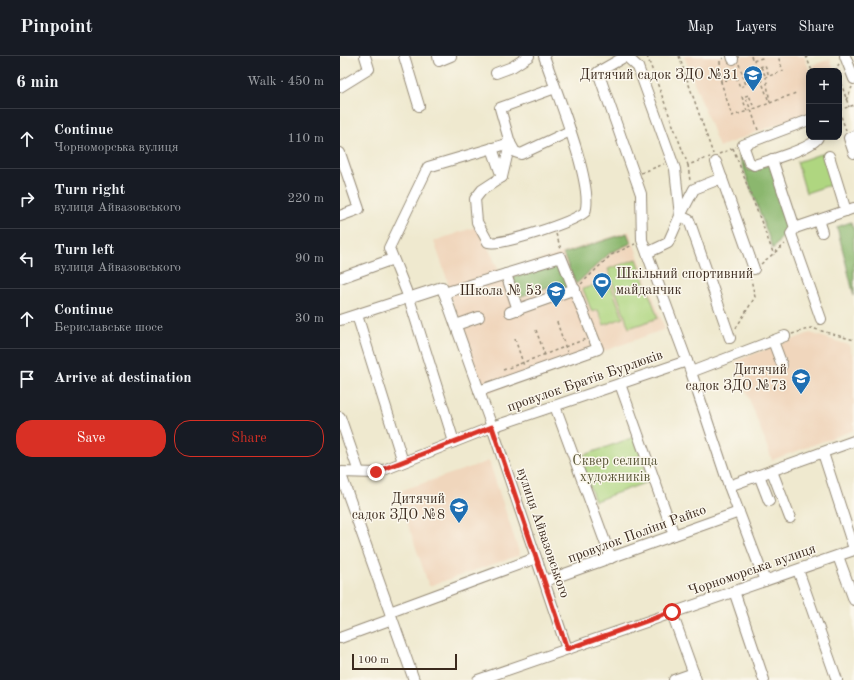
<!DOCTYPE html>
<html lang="en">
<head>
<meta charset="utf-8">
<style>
  body { margin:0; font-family:"Old Standard TT",serif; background:#20242c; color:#f1f3f6 }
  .controls { position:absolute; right:12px; top:12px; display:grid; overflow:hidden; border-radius:8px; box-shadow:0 2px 10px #0003 }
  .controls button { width:36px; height:36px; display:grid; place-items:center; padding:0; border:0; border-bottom:1px solid #363941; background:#171b24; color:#f1f3f6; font:20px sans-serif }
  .scale { position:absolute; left:12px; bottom:10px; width:105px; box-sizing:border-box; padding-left:4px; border:2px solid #3b2a1e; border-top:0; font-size:11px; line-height:14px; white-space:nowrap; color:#3b2a1e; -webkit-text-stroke:3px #fbf7ec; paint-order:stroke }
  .stop { position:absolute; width:12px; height:12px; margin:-9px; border:3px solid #d93025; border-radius:50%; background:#fff }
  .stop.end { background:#d93025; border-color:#fff; box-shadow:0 1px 4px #0008 }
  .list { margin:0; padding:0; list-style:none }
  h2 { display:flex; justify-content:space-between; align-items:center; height:52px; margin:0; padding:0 16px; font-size:17px }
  h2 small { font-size:13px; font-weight:400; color:#9ea1a6 }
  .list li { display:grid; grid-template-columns:26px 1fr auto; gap:12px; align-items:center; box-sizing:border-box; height:60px; padding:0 16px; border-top:1px solid #363941 }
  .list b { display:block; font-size:15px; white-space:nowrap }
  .list p { margin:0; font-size:13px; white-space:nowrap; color:#9ea1a6 }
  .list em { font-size:13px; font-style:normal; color:#9ea1a6 }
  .actions { display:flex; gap:8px; padding:12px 16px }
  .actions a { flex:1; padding:9px 0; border:1px solid #d93025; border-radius:16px; text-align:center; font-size:14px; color:#d93025 }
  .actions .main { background:#d93025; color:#fff }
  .icon { flex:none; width:22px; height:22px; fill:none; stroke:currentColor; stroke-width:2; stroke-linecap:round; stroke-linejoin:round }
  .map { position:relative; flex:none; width:514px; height:624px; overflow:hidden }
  header { display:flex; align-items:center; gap:24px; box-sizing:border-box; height:56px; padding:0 20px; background:#171b24; border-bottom:1px solid #363941 }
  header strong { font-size:19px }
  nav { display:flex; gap:22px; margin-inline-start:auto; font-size:14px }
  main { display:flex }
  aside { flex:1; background:#171b24 }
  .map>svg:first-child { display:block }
  .built { fill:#f0d6bc }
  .green { fill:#afd680; stroke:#75804f }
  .forest { fill:#8bb76e; stroke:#637046 }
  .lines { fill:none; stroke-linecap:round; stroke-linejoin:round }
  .minor-casing { stroke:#958a76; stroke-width:12 }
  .path { stroke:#958a76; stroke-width:1.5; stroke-dasharray:3 3; stroke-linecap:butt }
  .minor { stroke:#fff; stroke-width:10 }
  .route { stroke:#d93025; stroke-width:5 }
  .labels { text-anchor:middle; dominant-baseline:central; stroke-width:3; stroke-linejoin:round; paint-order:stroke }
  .poi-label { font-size:14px; fill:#3b2a1e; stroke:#fbf7ec; text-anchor:end }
  .street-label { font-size:14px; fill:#3b2a1e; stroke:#fbf7ec }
  .park-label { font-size:14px; fill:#585536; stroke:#fbf7ec }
</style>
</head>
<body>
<header>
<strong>Pinpoint</strong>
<nav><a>Map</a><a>Layers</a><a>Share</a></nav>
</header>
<main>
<aside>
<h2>6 min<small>Walk · 450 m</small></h2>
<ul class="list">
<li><svg class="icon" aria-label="ahead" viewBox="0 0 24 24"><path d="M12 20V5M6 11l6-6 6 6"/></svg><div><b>Continue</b><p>Чорноморська вулиця</p></div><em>110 m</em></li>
<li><svg class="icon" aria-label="right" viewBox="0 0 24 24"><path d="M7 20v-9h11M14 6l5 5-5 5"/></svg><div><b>Turn right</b><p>вулиця Айвазовського</p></div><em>220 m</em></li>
<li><svg class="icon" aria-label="left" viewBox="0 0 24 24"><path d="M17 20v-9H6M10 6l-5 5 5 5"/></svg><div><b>Turn left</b><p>вулиця Айвазовського</p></div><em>90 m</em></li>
<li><svg class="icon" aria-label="ahead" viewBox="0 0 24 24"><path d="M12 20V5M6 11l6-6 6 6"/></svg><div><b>Continue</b><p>Бериславське шосе</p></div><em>30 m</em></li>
<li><svg class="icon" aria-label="arrive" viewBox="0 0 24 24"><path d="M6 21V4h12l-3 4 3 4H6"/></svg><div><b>Arrive at destination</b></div></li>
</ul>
<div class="actions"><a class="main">Save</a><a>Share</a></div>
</aside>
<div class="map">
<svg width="514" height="624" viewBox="0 0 514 624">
  <rect width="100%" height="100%" fill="#fbf7ec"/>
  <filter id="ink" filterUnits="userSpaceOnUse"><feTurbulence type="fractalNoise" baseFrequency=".025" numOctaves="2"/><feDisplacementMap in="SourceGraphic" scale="8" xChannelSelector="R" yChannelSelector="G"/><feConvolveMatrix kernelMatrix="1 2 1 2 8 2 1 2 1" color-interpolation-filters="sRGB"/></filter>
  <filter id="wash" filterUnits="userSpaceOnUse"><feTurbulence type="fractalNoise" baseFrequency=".012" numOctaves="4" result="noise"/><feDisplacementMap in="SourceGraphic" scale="16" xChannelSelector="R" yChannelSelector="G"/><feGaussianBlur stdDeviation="0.9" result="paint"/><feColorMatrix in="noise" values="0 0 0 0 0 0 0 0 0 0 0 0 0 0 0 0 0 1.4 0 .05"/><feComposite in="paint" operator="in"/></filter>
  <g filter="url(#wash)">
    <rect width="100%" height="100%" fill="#efe9cf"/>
    <g class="built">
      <polygon points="344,0 464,0 470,15 469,56 379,91"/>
      <polygon points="490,3 495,15 475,15 473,9"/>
      <polygon points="138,170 160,217 289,175 325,273 145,338 109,237 107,223 94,185"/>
      <polygon points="470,277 509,289 514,303 514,374 432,404 395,305"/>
      <polygon points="149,405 180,499 89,530 57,436"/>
    </g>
    <g class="green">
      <polygon points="486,96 496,127 466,137 457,106"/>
      <polygon points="297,203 318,262 289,272 268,213"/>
      <polygon points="269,224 283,262 264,269 258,254 252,256 243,233"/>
      <polygon points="294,381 310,425 255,445 239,401"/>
    </g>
    <g class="forest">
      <polygon points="398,97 409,115 431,108 451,169 433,193"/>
      <polygon points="511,166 514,174 514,240 497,171"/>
      <polygon points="287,177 291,187 270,197 236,228 223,198"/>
      <polygon points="219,206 232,233 222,235 217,228 179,241 172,221"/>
    </g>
  </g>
  <g filter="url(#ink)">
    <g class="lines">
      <defs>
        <g id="minor">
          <polyline points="64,0 79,50"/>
          <polyline points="98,0 99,5 111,0"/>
          <polyline points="286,0 258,16 301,138 302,184 351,316 389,430 425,525"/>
          <polyline points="286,0 298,11 335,113 340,160 328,187 307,197"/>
          <polyline points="392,0 393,3"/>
          <polyline points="505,0 514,23"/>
          <polyline points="156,17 172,11 189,0"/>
          <polyline points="0,31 29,13 25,0"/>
          <path d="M 469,64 L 403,89 L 409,106 L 414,109 C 425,106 476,91 478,81"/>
          <polyline points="514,80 509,82 514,97"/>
          <path d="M 170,87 L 162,121 L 142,134 L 135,143 L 137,166 L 148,186 C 162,190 233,166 245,156 C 255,130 214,30 204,0"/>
          <polyline points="170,87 175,96 181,98 230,75"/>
          <polyline points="152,92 162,121"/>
          <polyline points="0,97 19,153 0,160"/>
          <polyline points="489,100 506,155"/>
          <polyline points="432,103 455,172"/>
          <polyline points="376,106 414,213"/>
          <polyline points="382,122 354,133 340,160 349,164 390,282"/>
          <polyline points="478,164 482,176"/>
          <polyline points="166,218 178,254"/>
          <polyline points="0,222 53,203"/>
          <polyline points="104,237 221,201 258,293 139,335"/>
          <polyline points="170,256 235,233"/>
          <polyline points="17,259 63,406"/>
          <polyline points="481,263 451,178 455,172 514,152"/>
          <polyline points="0,264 102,231 152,371 347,305"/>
          <polyline points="116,269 139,261"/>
          <polyline points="433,285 442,309"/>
          <polyline points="351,316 445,280"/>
          <polyline points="280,328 334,479"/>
          <polyline points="215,350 271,502"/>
          <polyline points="0,361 19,416"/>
          <polyline points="114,386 69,242 49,192 88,111 170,87 160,52 215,32"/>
          <polyline points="483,397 514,493"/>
          <polyline points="432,415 450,462"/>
          <polyline points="0,416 36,417 152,371 227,593"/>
          <polyline points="0,416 74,624"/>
          <polyline points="419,419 429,445"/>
          <polyline points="389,430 514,385"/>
          <polyline points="498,500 514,544"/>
          <polyline points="458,514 497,624"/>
          <polyline points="205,525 399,456"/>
          <polyline points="394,535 424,624"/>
          <polyline points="50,556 196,502"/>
          <polyline points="332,557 356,624"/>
          <polyline points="0,582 52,563"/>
          <polyline points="138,624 514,494"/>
          <polyline points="334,624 354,617"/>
        </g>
      </defs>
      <use href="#minor" class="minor-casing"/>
      <g class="path">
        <polyline points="307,0 348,109 370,101"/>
        <polyline points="339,0 373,98"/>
        <polyline points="411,0 413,5 422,2 421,0"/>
        <polyline points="466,0 472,15"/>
        <polyline points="399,8 406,29 400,31 396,21 381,26 392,60 411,54 405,40"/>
        <polyline points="421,11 426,21"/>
        <polyline points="497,15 496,12 499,8"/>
        <polyline points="499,21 509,51"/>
        <polyline points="381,26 380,5 383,2"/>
        <polyline points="428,43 417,12 425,9 429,20"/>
        <polyline points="506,44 512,31"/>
        <polyline points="430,47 456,37"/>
        <polyline points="499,54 514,49"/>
        <polyline points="407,55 402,41 409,39 414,52"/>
        <polyline points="499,55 506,74"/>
        <polyline points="418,74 411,54 430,47 426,21 443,15 438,0"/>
        <polyline points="393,92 434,199"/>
        <polyline points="379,98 396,91"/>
        <polyline points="348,109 350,125"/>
        <polyline points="301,117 324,108"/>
        <polyline points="216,178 221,193"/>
        <polyline points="421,208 445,188"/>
        <polyline points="241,228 271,199 295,188"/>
        <polyline points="217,266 227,296"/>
        <polyline points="396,272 415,241 410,219"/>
        <polyline points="196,274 206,302"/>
        <polyline points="452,278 471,272 514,284"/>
        <polyline points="175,283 184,310"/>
        <polyline points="163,314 246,283"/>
      </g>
      <use href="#minor" class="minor"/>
    </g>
  </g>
  <g class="lines" filter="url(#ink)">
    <polyline class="route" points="36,416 152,371 227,593 332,556"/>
  </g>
  <defs>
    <symbol id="school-pin" viewBox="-11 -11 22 30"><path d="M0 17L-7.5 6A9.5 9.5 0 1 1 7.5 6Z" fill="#1f6fb2" stroke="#fbf7ec"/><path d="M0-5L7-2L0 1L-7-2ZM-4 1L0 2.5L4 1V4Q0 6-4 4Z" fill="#fff"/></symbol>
    <symbol id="stadium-pin" viewBox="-11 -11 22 30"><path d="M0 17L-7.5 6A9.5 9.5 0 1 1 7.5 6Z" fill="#1f6fb2" stroke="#fbf7ec"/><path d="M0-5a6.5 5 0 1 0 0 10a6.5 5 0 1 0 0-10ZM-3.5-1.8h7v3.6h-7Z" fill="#fff"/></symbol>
  </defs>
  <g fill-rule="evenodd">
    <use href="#school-pin" x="402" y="8" width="22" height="30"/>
    <use href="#stadium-pin" x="251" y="215" width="22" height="30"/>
    <use href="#school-pin" x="205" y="224" width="22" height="30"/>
    <use href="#school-pin" x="450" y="311" width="22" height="30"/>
    <use href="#school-pin" x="108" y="440" width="22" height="30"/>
  </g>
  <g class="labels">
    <g class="poi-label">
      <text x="399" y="19">Дитячий садок ЗДО №31</text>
      <text x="276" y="218" text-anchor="start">Шкільний спортивний<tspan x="276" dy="16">майданчик</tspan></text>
      <text x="202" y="235">Школа № 53</text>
      <text x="447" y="314">Дитячий<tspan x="447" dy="16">садок ЗДО №73</tspan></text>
      <text x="105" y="443">Дитячий<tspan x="105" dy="16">садок ЗДО №8</tspan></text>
    </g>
    <g class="street-label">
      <text transform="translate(245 325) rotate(-19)">провулок Братів Бурлюків</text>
      <text transform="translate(203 477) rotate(71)">вулиця Айвазовського</text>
      <text transform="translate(297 478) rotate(-20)">провулок Поліни Райко</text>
      <text transform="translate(412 514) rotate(-19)">Чорноморська вулиця</text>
    </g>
    <g class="park-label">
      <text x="275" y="405">Сквер селища<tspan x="275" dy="16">художників</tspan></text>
    </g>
  </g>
</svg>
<div class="controls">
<button>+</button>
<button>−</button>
</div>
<div class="scale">100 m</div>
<div class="stop" style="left:332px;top:556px"></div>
<div class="stop end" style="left:36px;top:416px"></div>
</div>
</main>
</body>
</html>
